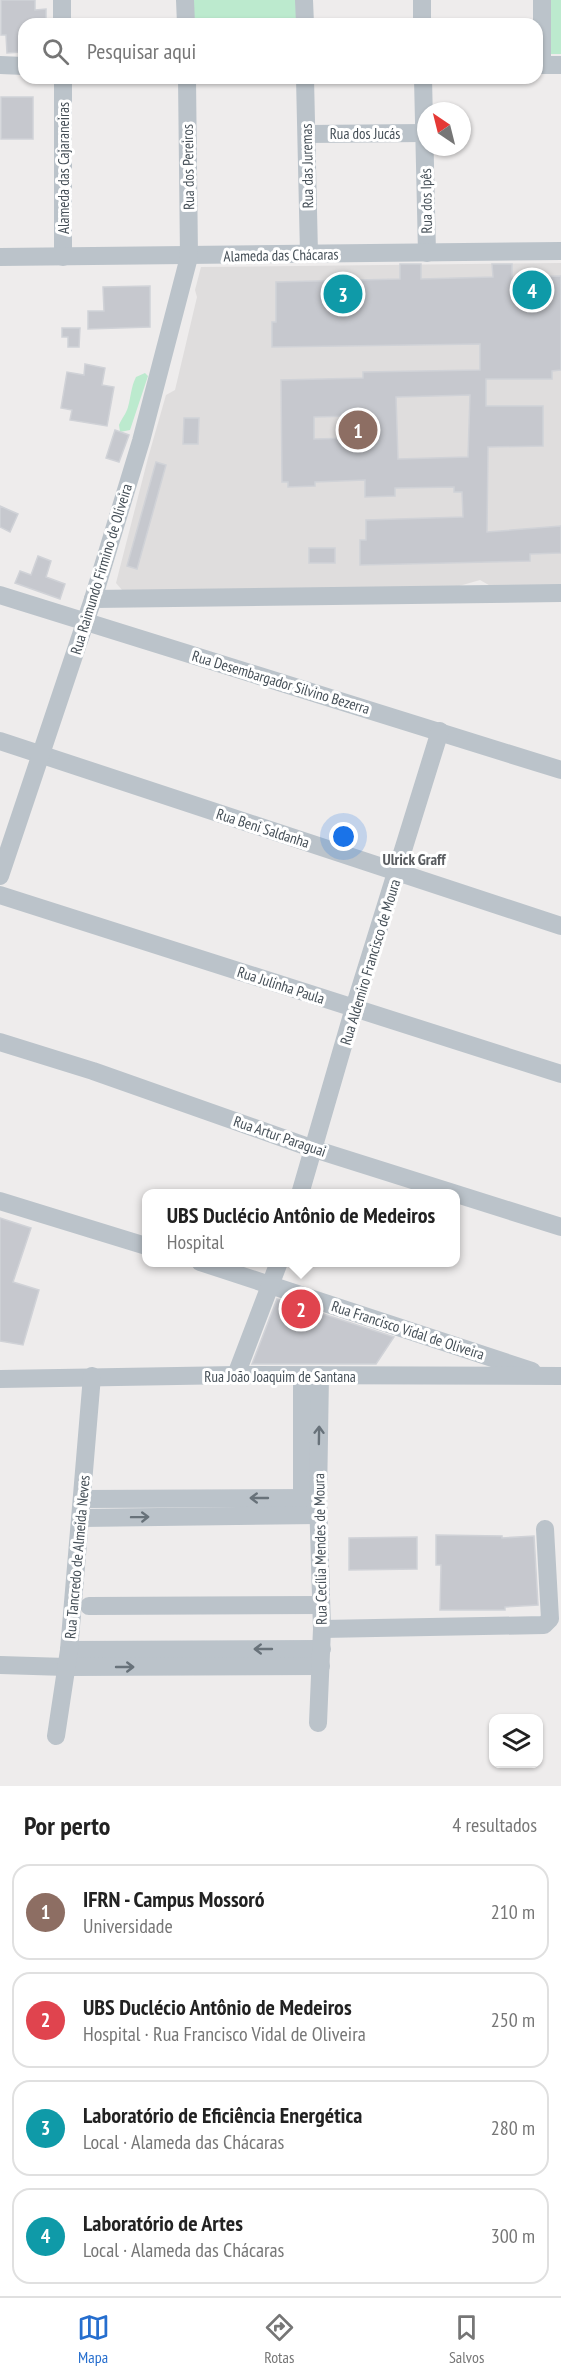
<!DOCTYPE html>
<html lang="pt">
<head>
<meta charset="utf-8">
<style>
  body { margin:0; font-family:"PT Sans Narrow",sans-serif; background:#f6f6f6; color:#222 }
  .controls { position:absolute; right:18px; bottom:18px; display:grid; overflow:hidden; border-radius:12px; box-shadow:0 2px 4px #0004 }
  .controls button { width:54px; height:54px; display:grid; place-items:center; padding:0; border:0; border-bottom:2px solid #e0e0e0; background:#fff; color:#222; font:30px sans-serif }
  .compass { position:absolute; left:417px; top:102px; width:54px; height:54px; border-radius:50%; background:#fff; box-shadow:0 2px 4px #0004; rotate:325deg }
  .you { position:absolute; left:344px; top:837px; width:21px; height:21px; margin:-15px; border:4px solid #fff; border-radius:50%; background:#1a73e8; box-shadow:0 0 0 9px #1a73e833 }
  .badge { display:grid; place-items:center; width:39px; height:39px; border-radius:50%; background:#266ece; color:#fff; font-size:20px; font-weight:700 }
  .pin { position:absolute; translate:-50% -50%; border:3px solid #fff; box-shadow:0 2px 6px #0006 }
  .popup { position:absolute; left:142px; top:1189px; width:318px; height:78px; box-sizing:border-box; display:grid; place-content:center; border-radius:12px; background:#fff; filter:drop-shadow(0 2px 4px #0005); font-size:20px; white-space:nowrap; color:#767676 }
  .popup b { font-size:22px; color:#222 }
  .popup::after { content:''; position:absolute; left:50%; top:100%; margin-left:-12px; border:12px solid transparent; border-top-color:#fff }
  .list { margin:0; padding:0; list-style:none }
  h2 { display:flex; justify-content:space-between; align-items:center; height:78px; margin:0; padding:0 24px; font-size:26px }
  h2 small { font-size:20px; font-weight:400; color:#767676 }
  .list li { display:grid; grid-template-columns:39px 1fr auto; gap:18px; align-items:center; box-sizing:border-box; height:96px; margin:0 12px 12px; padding:0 12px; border:2px solid #e0e0e0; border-radius:18px }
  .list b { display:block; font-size:22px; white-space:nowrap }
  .list p { margin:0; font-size:20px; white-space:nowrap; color:#767676 }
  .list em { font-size:20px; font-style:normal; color:#767676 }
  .icon { flex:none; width:33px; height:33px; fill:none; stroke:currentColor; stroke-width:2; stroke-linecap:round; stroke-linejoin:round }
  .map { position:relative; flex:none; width:561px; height:1786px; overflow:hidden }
  .search { position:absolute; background:#fff; box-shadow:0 2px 4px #0004; left:18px; right:18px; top:18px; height:66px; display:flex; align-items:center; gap:15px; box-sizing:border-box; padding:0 21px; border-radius:18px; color:#767676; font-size:22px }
  .sheet { height:510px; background:#fff }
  nav { display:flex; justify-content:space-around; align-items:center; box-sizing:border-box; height:84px; border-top:2px solid #e0e0e0; background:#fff; font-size:16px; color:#767676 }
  nav a { display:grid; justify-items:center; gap:3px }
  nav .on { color:#266ece }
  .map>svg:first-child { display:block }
  .education { fill:#dfdddd }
  .green { fill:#bceace }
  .building { fill:#c6c8ce; stroke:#d0d2d7; stroke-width:1.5; fill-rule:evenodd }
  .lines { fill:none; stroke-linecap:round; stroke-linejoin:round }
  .minor { stroke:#bbc3ca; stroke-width:18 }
  .oneway { stroke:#68727a }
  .labels { text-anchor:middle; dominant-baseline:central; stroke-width:6; stroke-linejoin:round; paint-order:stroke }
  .street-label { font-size:15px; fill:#454f57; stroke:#fff }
  .neighbourhood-label { font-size:16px; font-weight:bold; fill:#595c60; stroke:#fff }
</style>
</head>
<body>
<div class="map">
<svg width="561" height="1786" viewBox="0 0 561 1786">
  <rect width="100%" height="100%" fill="#eeecec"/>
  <polygon class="education" points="561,263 561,586 494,588 480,580 452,588 122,590 116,583 148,458 166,395 175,390 197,297 195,290 201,267"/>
  <g class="green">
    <rect x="192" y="0" width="104" height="24"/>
    <rect x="551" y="0" width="10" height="54"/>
    <path d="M 145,373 L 148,376 L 130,430 L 120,432 L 119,425 C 122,418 126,414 128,407 C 131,396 131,387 136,377 Z"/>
  </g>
  <g class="building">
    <polygon points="1,0 35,0 35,10 46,9 46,24 24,24 22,52 7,53 6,35 1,35"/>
    <rect x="1" y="97" width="32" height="42"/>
    <path d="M 400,264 L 421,264 L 421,279 L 493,277 L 492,264 L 512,264 L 512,277 L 561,276 L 561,370 L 552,371 L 552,379 L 486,379 L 486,406 L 543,406 L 543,446 L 488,447 L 487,532 L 561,526 L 561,553 L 530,554 L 530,561 L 360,565 L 360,540 L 366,540 L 366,520 L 463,517 L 462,492 L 454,492 L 454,487 L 395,488 L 395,496 L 365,497 L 365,480 L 315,482 L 315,486 L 288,487 L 288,482 L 282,482 L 281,380 L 363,378 L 363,372 L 480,370 L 480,344 L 272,347 L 272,322 L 276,322 L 276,282 L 400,279 ZM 470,395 L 468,457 L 398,459 L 396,397 ZM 353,416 L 354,438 L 314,439 L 314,417 Z"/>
    <polygon points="150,286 150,327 88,329 88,311 104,311 103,287"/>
    <polygon points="62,328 80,328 79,347 68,347 68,337 62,337"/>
    <polygon points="85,364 105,368 102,385 114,387 107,426 70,420 72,410 61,408 67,372 84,375"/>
    <polygon points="184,418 199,418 198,444 183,444"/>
    <polygon points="115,430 129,435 119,462 106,458"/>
    <polygon points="156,462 166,465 137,569 127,566"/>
    <polygon points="0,506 18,514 10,532 0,527"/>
    <rect x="309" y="548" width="26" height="15"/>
    <polygon points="38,556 51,561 46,577 65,584 60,599 15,583 20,571 31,575"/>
    <polygon points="0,1218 31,1228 13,1282 39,1290 23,1345 0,1341"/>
    <polygon points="277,1299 394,1337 376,1364 252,1364"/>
    <polygon points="436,1535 502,1536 502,1538 534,1536 538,1605 505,1607 505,1610 440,1610 441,1565 436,1565"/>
    <polygon points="417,1537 417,1569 349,1570 349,1538"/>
  </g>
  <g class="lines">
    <g class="minor">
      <polyline points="62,0 62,24"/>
      <polyline points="185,0 186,24"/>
      <polyline points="304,0 305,24"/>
      <polyline points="422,0 422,24"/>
      <polyline points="542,0 542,65"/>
      <polyline points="0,65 24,66"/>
      <polyline points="537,65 561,65"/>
      <polyline points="63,78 63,257"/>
      <polyline points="305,78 309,254"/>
      <polyline points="423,78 427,253"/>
      <polyline points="307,134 424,133"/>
      <polyline points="0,257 561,251"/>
      <polyline points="0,595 561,770"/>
      <polyline points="93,599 561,593"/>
      <polyline points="0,741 561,926"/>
      <polyline points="0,876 93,599 141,441 189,257 187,78"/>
      <polyline points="0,895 561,1074"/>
      <polyline points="0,1042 93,1071 314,1149 561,1227"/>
      <polyline points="300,1194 354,1008 440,731"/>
      <polyline points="0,1201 146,1246"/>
      <polyline points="200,1262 532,1371"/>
      <polyline points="236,1375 279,1262"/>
      <polyline points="0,1379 236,1375 561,1376"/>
      <polyline points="82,1499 318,1498"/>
      <polyline points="302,1509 302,1376"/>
      <polyline points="81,1518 318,1515"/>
      <polyline points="89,1606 321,1605"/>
      <polyline points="322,1629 544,1625 550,1619 545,1529"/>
      <polyline points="69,1650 322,1649"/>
      <polyline points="0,1665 66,1667 321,1666"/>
      <polyline points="318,1723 322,1629 318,1498 320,1375"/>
      <polyline points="56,1736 69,1650 92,1376"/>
    </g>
  </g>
  <defs><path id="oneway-shaft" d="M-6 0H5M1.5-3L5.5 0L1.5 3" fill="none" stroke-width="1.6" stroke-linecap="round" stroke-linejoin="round" transform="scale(1.5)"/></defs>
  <g class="oneway">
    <use href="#oneway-shaft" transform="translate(319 1435) rotate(-89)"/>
    <use href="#oneway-shaft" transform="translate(259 1498) rotate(180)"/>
    <use href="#oneway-shaft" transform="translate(140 1517) rotate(-1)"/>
    <use href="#oneway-shaft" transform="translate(263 1649) rotate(180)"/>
    <use href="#oneway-shaft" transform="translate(125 1667)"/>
  </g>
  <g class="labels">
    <g class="street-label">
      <text x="365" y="133">Rua dos Jucás</text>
      <text transform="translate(307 166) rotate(-91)">Rua das Juremas</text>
      <text transform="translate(188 167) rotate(-91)">Rua dos Pereiros</text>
      <text transform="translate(63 168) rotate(-90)">Alameda das Cajaraneiras</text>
      <text transform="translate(426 201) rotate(-91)">Rua dos Ipês</text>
      <text transform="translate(281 255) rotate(-1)">Alameda das Chácaras</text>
      <text transform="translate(101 569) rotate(-73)">Rua Raimundo Firmino de Oliveira</text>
      <text transform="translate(281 682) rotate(17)">Rua Desembargador Silvino Bezerra</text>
      <text transform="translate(263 828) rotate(18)">Rua Beni Saldanha</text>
      <text transform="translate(370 962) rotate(-73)">Rua Aldemiro Francisco de Moura</text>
      <text transform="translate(281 985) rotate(18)">Rua Julinha Paula</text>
      <text transform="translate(280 1136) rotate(19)">Rua Artur Paraguai</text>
      <text transform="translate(408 1330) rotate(18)">Rua Francisco Vidal de Oliveira</text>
      <text x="280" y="1376">Rua João Joaquim de Santana</text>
      <text transform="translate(320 1549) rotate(-91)">Rua Cecília Mendes de Moura</text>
      <text transform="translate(77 1557) rotate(-85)">Rua Tancredo de Almeida Neves</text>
    </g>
    <g class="neighbourhood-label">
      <text x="414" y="859">Ulrick Graff</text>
    </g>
  </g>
</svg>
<div class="controls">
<button><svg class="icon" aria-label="layers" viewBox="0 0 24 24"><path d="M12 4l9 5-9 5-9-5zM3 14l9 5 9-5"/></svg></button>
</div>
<svg class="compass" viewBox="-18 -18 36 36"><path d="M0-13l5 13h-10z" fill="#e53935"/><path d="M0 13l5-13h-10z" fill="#767676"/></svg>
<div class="you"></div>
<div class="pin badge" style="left:358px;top:430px;background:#8d6e63">1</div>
<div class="pin badge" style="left:301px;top:1309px;background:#e0444e">2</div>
<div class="popup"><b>UBS Duclécio Antônio de Medeiros</b>Hospital</div>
<div class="pin badge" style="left:343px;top:294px;background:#0f9aa8">3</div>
<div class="pin badge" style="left:532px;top:290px;background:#0f9aa8">4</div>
<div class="search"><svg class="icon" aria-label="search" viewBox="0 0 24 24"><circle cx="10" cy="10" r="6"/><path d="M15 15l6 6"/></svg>Pesquisar aqui</div>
</div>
<section class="sheet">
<h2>Por perto<small>4 resultados</small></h2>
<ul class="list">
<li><span class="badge" style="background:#8d6e63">1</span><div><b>IFRN - Campus Mossoró</b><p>Universidade</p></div><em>210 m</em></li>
<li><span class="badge" style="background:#e0444e">2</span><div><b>UBS Duclécio Antônio de Medeiros</b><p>Hospital · Rua Francisco Vidal de Oliveira</p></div><em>250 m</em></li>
<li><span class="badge" style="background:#0f9aa8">3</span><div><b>Laboratório de Eficiência Energética</b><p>Local · Alameda das Chácaras</p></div><em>280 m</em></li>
<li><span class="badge" style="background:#0f9aa8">4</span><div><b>Laboratório de Artes</b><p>Local · Alameda das Chácaras</p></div><em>300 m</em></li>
</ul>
</section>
<nav>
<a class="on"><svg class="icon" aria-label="map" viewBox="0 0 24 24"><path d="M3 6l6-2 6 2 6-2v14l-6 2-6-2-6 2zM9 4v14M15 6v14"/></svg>Mapa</a>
<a><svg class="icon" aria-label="directions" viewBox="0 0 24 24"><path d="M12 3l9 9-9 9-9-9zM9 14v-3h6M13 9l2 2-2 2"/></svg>Rotas</a>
<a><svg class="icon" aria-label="saved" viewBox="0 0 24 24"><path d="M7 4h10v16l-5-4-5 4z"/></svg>Salvos</a>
</nav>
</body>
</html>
